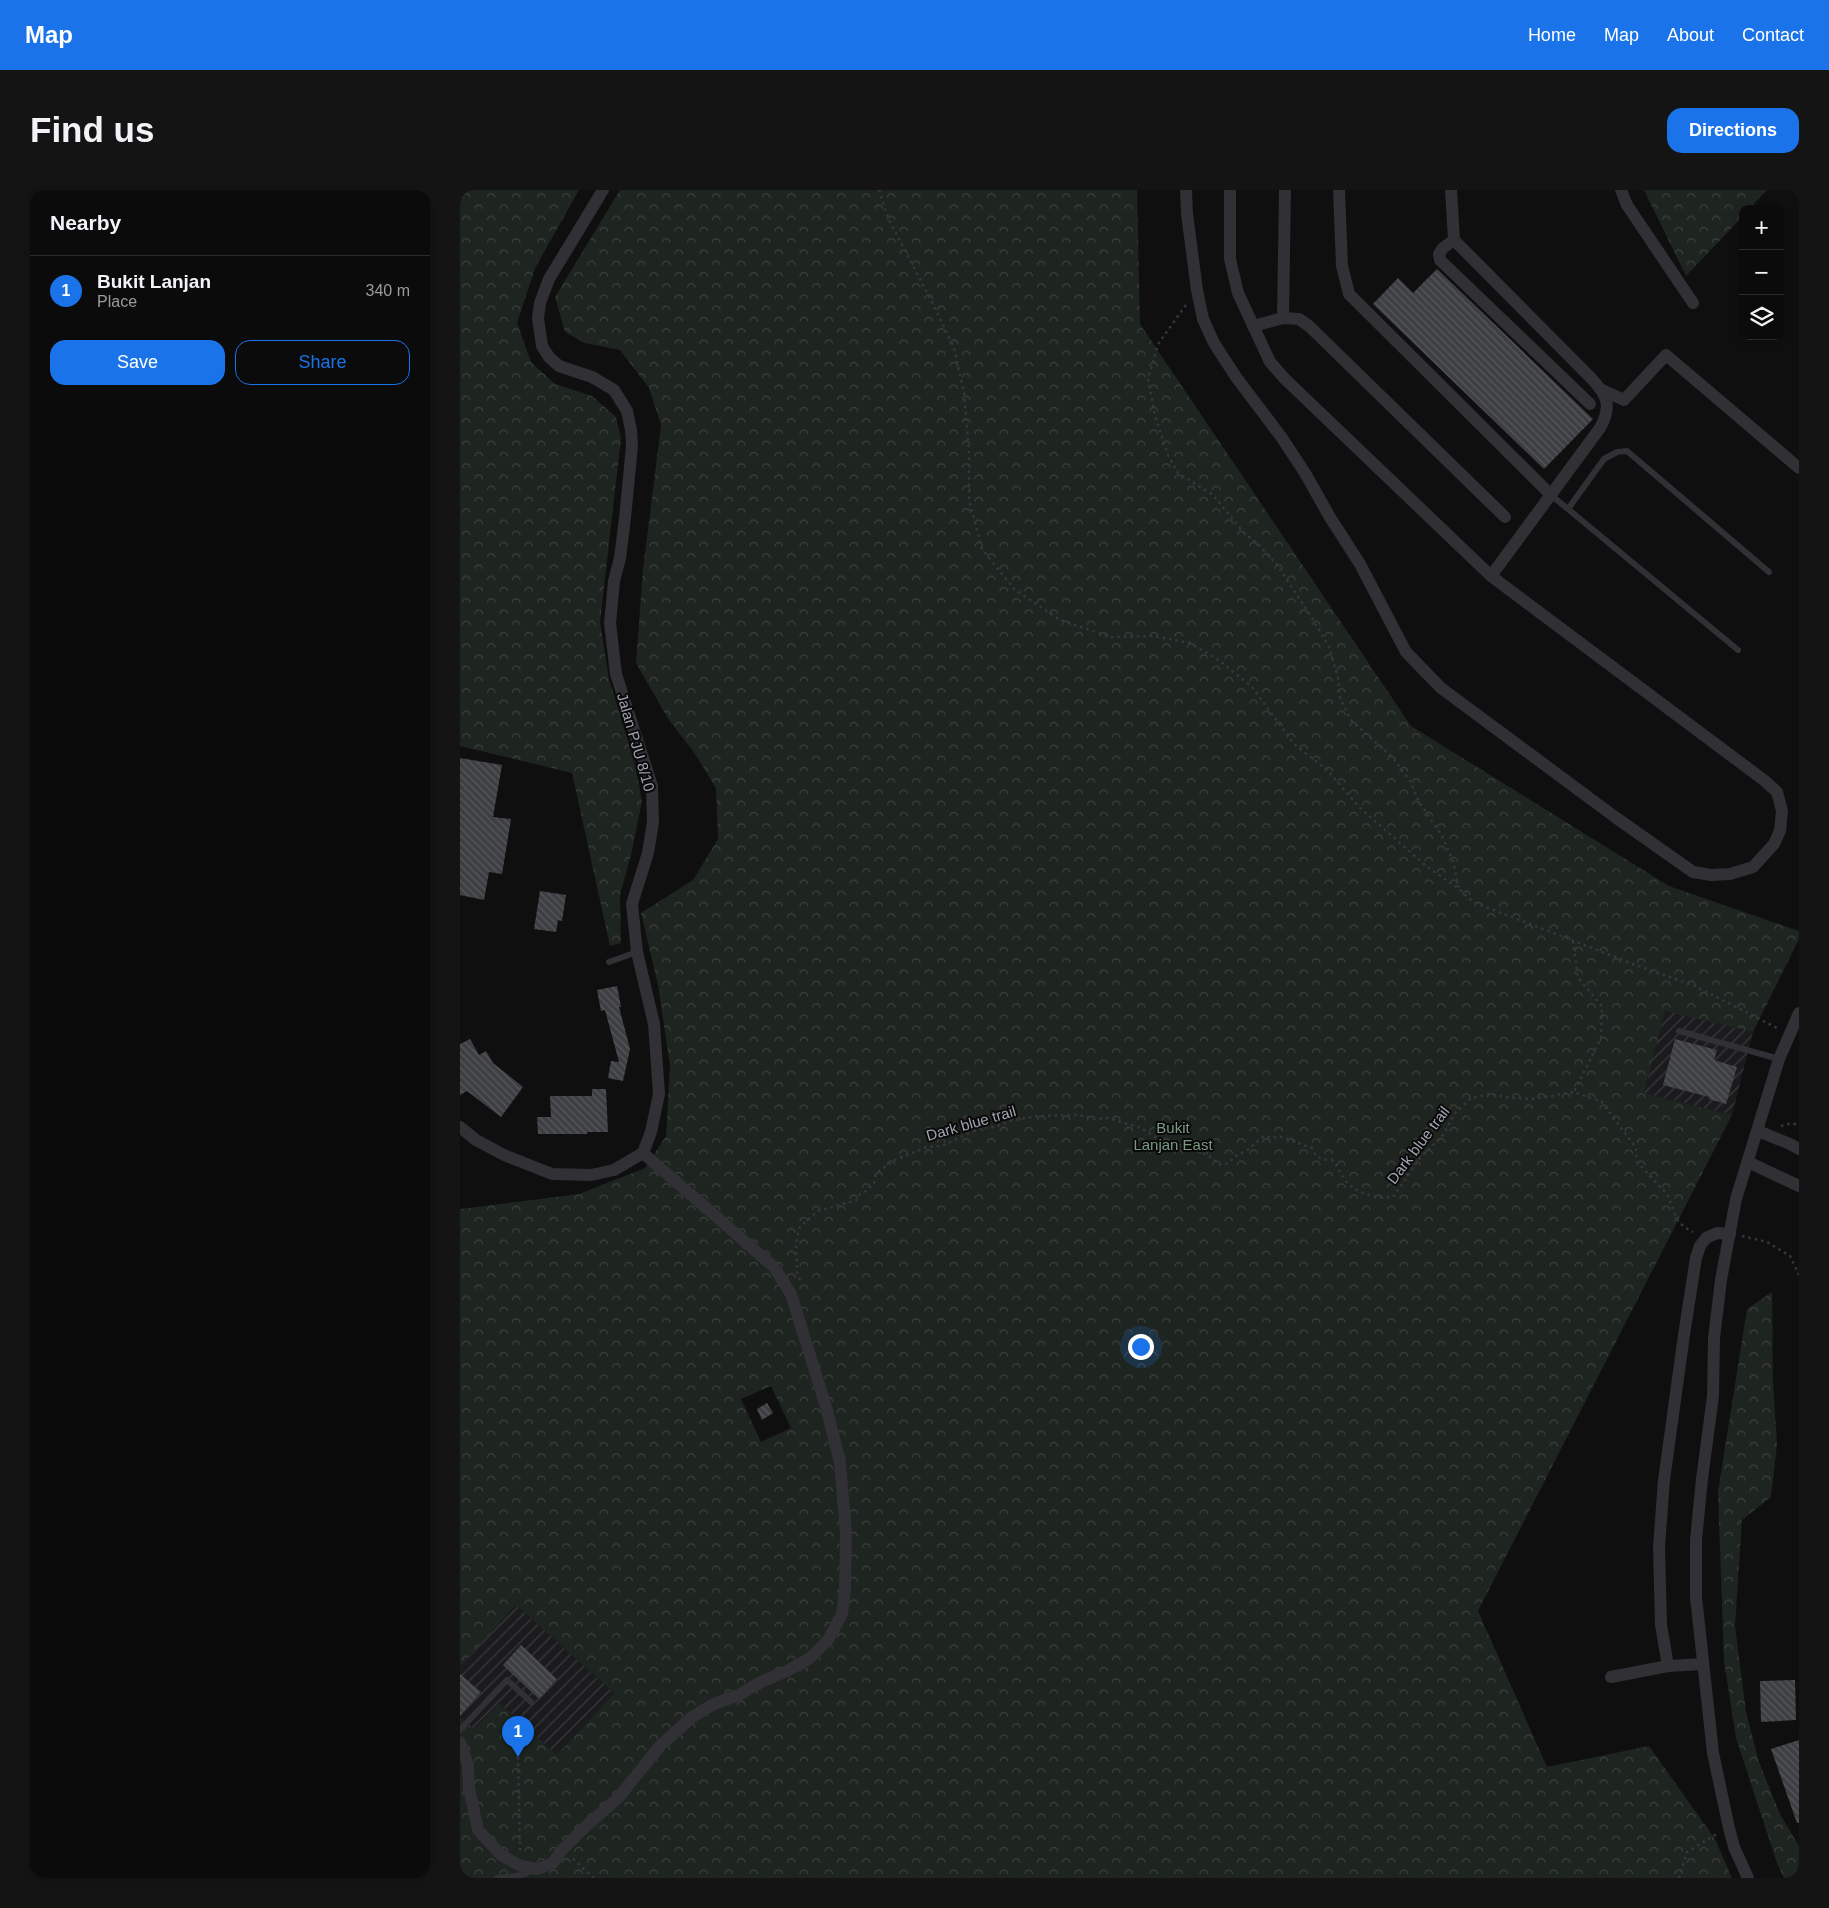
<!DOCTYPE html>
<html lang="en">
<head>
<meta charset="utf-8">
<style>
  body { margin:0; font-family:Arial,sans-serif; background:#141415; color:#f1f3f6 }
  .controls { position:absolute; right:15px; top:15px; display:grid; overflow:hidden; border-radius:10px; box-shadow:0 2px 8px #0003 }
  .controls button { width:45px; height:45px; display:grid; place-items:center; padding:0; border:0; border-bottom:1px solid #2b2b2d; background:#0b0b0c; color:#f1f3f6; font:25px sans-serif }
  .you { position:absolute; left:680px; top:1156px; width:18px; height:18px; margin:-12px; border:4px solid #fff; border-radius:50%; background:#1a73e8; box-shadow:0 0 0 8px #1a73e833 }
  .badge { display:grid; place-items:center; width:32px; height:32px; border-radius:50%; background:#1a73e8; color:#fff; font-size:16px; font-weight:700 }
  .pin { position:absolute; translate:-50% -41px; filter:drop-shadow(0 1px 2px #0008) }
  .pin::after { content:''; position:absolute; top:26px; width:18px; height:15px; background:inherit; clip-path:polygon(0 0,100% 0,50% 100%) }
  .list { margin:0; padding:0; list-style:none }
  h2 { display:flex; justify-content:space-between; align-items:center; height:65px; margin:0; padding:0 20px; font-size:21px }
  h2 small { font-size:16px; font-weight:400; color:#9a9b9d }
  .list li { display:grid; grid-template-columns:32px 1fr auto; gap:15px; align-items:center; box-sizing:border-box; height:70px; padding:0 20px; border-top:1px solid #2b2b2d }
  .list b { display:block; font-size:19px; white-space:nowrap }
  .list p { margin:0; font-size:16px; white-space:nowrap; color:#9a9b9d }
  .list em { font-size:16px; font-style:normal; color:#9a9b9d }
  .actions { display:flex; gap:10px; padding:15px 20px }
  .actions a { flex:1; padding:11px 0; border:1px solid #1a73e8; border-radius:15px; text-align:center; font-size:18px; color:#1a73e8 }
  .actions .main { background:#1a73e8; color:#fff }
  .icon { flex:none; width:28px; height:28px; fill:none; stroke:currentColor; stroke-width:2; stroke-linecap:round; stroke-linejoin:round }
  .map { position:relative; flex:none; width:1339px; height:1688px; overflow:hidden; border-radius:15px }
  header { display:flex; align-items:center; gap:30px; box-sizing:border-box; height:70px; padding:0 25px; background:#1a73e8; color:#fff }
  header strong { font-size:24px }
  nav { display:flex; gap:28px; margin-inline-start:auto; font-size:18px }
  .intro { display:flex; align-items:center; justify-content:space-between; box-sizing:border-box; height:120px; padding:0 30px }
  h1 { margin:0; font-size:35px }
  .button { padding:12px 22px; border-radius:15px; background:#1a73e8; color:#fff; font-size:18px; font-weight:700 }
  main { display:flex; gap:30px; padding:0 30px }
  aside { flex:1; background:#0b0b0c; border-radius:15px; box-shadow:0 2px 8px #0003 }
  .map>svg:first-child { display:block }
  .industrial { fill:url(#industrial-furrows) }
  .forest { fill:url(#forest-crowns); fill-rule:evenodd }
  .building { fill:url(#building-back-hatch) }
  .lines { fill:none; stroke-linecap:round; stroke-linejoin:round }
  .path { stroke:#36373c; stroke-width:2.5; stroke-dasharray:2.5 4; stroke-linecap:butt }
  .lane { stroke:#303035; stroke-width:6 }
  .street { stroke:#303035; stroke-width:12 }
  .labels { text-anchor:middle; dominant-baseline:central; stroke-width:4; stroke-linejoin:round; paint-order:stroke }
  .street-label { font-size:15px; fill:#a1a4b0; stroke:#0a0a0b }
  .park-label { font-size:15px; fill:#799a7f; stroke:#0a0a0b }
</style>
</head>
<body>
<header>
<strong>Map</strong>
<nav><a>Home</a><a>Map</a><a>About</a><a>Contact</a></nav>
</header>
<div class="intro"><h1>Find us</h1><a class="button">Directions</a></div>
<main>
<aside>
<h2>Nearby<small></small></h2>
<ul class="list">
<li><span class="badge">1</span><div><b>Bukit Lanjan</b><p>Place</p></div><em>340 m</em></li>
</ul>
<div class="actions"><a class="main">Save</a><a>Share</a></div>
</aside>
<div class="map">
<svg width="1339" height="1688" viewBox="0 0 1339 1688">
  <defs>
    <pattern id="industrial-furrows" width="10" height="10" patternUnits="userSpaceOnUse" patternTransform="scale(1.25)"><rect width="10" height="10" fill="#1b1b1d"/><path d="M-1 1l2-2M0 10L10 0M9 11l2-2" fill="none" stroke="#39393b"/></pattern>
    <pattern id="forest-crowns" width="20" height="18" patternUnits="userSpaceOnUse" patternTransform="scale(1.25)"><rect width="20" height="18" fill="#1e241f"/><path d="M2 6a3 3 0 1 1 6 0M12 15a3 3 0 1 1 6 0" fill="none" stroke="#3c413d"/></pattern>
    <pattern id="building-back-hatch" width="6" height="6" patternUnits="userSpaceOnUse" patternTransform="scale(1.25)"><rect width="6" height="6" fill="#3e3f43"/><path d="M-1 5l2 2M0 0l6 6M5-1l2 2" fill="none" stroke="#57585c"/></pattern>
  </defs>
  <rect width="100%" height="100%" fill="#0f0f10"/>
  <g class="industrial">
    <polygon points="1205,820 1293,842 1272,925 1184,903"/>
    <polygon points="56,1415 154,1503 97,1565 39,1513 14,1540 0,1527 0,1476"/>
  </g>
  <g class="forest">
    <polygon points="0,0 119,0 75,78 57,133 71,172 95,194 132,206 156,227 161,249 140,432 149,489 175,574 182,611 171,665 160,705 161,753 150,756 112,583 0,556"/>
    <path d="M 160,0 L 677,0 L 680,134 L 951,536 L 1209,696 L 1339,741 L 1339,749 L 1293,842 L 1205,821 L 1184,903 L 1272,925 L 1018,1421 L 1087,1577 L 1189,1556 L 1255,1649 L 1272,1688 L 0,1688 L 0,1527 L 14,1539 L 39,1513 L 97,1565 L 154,1503 L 56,1415 L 0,1476 L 0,1019 L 119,1004 L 185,978 L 206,946 L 210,876 L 198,795 L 181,723 L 233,690 L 258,649 L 256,598 L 235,564 L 207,527 L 176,473 L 183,379 L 201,235 L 189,198 L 160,160 L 125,153 L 105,142 L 95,107 ZM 311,1196 L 331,1238 L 301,1252 L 281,1209 Z"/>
    <polygon points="1184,0 1307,0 1289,19 1283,19 1283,26 1226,86"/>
    <polygon points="1312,1102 1313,1193 1317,1254 1311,1307 1282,1330 1275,1436 1286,1522 1299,1572 1320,1624 1339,1656 1339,1688 1324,1688 1317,1673 1276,1548 1264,1471 1258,1302 1287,1119"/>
  </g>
  <g class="building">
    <polygon points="977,79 1133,229 1084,279 913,114 938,88 953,103"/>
    <polygon points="0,568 42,575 33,627 51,629 42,684 29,682 24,710 0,705"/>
    <polygon points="80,701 106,705 102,731 98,730 96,742 74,739"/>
    <polygon points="157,796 161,817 159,817 170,859 163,891 148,888 151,871 159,872 145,820 141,821 137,800"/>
    <polygon points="10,849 19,865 26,861 33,873 63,897 41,927 7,901 0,905 0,854"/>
    <polygon points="1215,849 1257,860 1254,870 1277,877 1266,914 1249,909 1249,907 1203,895"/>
    <polygon points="132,899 146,899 148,942 127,942 127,944 78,944 77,927 91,927 90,906 132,906"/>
    <polygon points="307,1213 313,1223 302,1230 297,1219"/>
    <polygon points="61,1455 97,1489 79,1509 43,1475"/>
    <polygon points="0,1484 21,1502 0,1526"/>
    <polygon points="1335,1490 1336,1530 1301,1532 1300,1491"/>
    <polygon points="1339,1550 1339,1633 1337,1633 1311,1559"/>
  </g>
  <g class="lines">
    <g class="path">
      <polyline points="419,0 428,28 473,114 494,158 504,203 509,262 509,310 522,359 554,399 600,430 651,447 693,446 730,453 760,471 792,497 834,554 867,580 900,618 966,676 999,699 1013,712 1173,774 1235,796 1317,838"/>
      <polyline points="726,115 698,154 688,189 695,226 708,265 718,283 753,305 783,342 799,355 817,375 849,423 869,457 878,488 880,508 891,530 933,568 950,591 959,612 982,646 993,671 999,699"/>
      <polyline points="1113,751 1118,788 1142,816 1141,848 1114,902"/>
      <polyline points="1321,936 1333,933 1339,936"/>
      <polyline points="1282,1046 1307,1052 1330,1066 1339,1085"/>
      <path d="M 340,1090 L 337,1082 L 336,1058 L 337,1047 L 340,1037 L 358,1021 L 397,1010 L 400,1004 L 406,1001 L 414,993 L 416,983 L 435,970 L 467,957 L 482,956 L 520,938 L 535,937 L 549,931 L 578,926 L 619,925 L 634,929 L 648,928 L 681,938 L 695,947 L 748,965 L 758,974 L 762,975 L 770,972 L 774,967 L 789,959 L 804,946 L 813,948 L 819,946 L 852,958 C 856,968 861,970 872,970 C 878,976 880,983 885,990 C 896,1004 917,1009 933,1007 L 960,968 L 983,945 L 995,923 L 1011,908 L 1030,904 L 1051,908 L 1073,909 L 1114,902 L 1142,912 L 1176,958 L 1177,972 L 1207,1004 L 1217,1029 L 1224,1037 L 1233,1042"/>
      <polyline points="58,1567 60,1662"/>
      <polyline points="113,1669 134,1688"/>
      <polyline points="1219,1688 1227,1662 1258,1643"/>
    </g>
    <g class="lane">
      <polyline points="1091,305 1278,460"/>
      <polyline points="1108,319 1144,269 1157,262 1167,261 1309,382"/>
      <polyline points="149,772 177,762"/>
      <polyline points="1219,841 1319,869"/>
      <polyline points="0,1540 47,1490 71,1512"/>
      <polyline points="37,1688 62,1685 72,1681"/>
    </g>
    <g class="street">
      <polyline points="726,0 727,24 737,100 743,129 754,153 776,187 822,248 845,283 871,329 900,374 946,462 981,498 1155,627 1233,682 1251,685 1270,684 1293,677 1314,654 1320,641 1322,621 1317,602 1305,591 1031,386 825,189 810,172 778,103 770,69 770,0"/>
      <polyline points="879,0 882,76 889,104 1091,305"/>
      <path d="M 991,0 L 994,50 L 1131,188 C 1148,206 1152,216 1140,238 L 1031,386"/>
      <polyline points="1161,0 1167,15 1233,113"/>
      <polyline points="994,50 983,58 979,64 980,70 1130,214"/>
      <polyline points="823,128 825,0"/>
      <polyline points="793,136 823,128 839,129 849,136 1045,327"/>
      <polyline points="1142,200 1164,210 1206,165 1339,278"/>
      <polyline points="0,937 16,950 44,965 92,984 131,985 154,980 183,963 191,942 199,904 194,834 177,762 172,714 188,663 193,632 192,596 156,484 150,433 154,391 160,368 165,328 172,256 171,240 167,221 154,200 132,187 99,176 89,167 82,156 78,128 80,113 89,89 143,0"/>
      <polyline points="1298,941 1330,954 1339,959"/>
      <polyline points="1288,972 1339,996"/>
      <polyline points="1208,1476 1201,1435 1199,1357 1204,1290 1224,1145 1236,1068 1240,1056 1246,1048 1257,1043 1270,1044"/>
      <polyline points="1151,1487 1208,1476 1243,1474"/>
      <polyline points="0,1552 8,1575 9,1598 18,1640 41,1665 61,1676 78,1679 93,1673 102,1660 124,1638 159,1607 199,1557 232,1527 254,1514 279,1505 301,1492 327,1481 350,1468 368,1450 382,1424 385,1400 386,1343 380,1273 367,1220 331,1104 314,1077 183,963"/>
      <polyline points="1288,1688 1274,1657 1269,1638 1253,1563 1236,1407 1236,1350 1242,1289 1253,1206 1254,1148 1261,1090 1276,1009 1319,869 1339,823"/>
    </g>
  </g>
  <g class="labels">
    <g class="street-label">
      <text transform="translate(176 552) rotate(74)">Jalan PJU 8/10</text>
      <text transform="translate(511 933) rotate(-16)">Dark blue trail</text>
      <text transform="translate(958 955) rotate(-53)">Dark blue trail</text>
    </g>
    <g class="park-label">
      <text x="713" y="937">Bukit<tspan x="713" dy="17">Lanjan East</tspan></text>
    </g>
  </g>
</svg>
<div class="controls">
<button>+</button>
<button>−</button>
<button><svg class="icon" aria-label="layers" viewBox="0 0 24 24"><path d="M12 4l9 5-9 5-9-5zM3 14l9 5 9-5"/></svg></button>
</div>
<div class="you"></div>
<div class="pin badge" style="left:58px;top:1567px">1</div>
</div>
</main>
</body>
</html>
